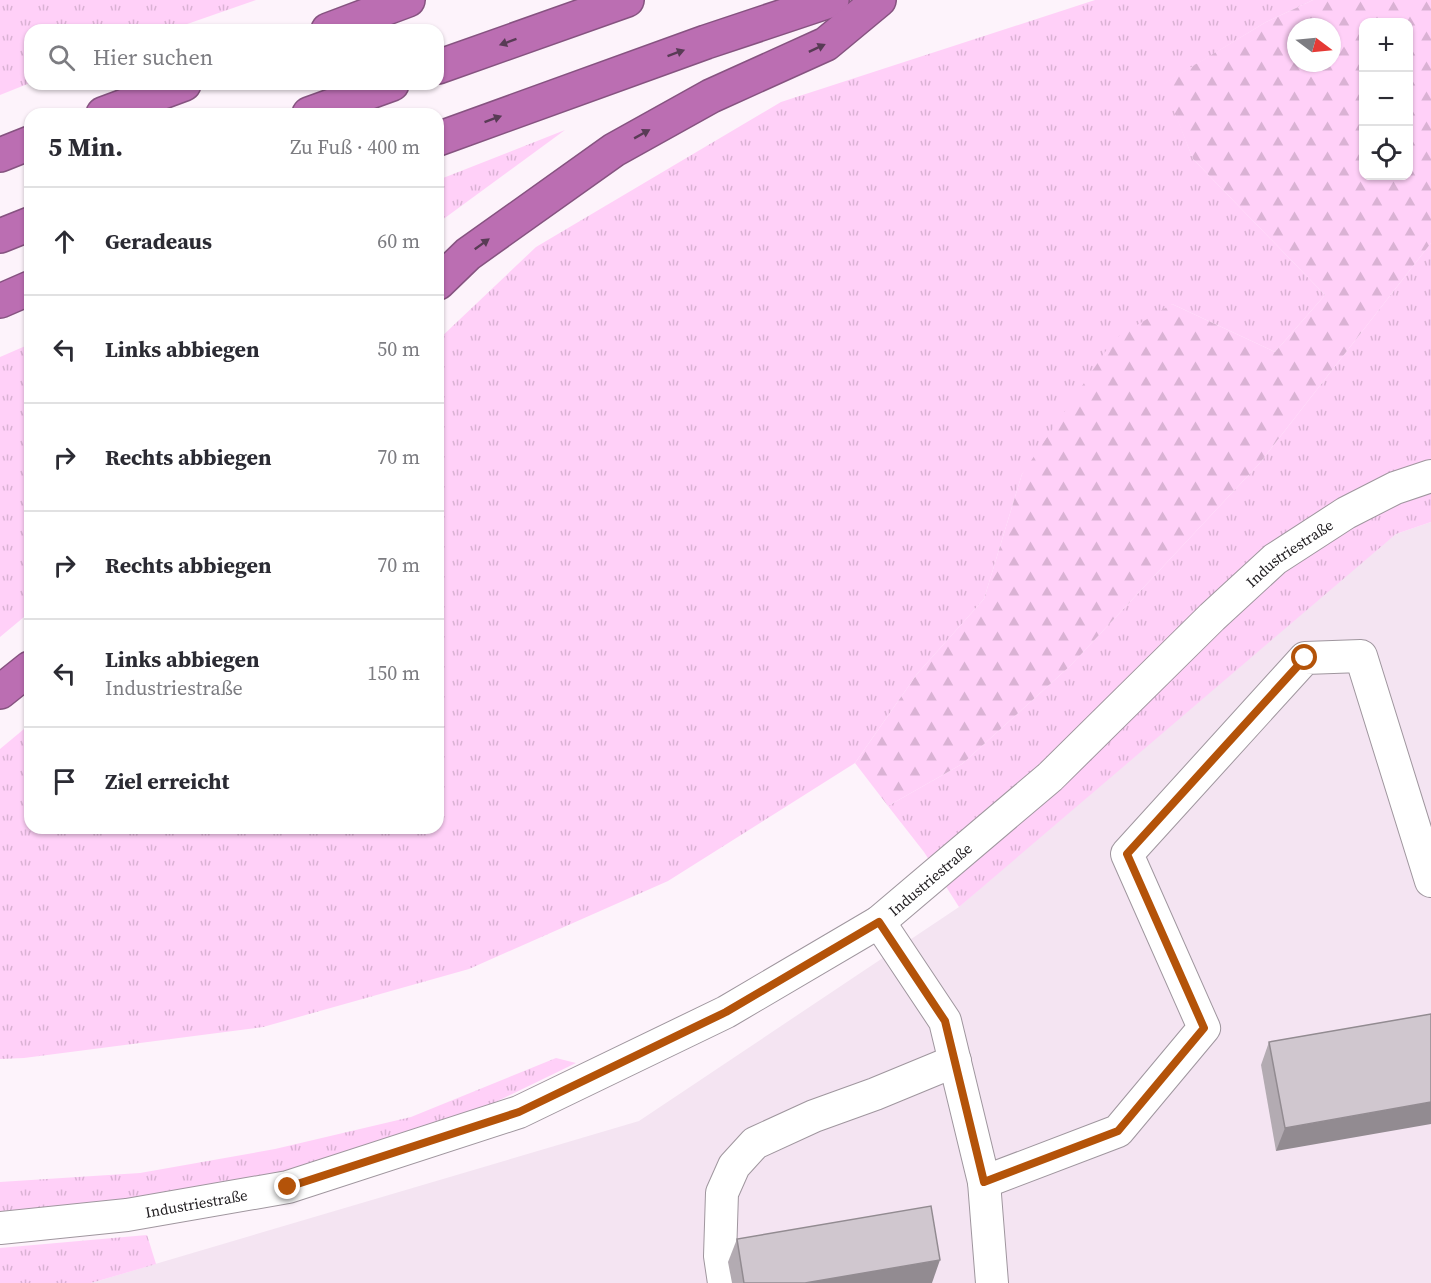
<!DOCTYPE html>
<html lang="de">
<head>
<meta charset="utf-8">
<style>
  body { margin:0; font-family:"Source Serif 4",serif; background:#f7f7f7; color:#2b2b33 }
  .controls { position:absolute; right:18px; top:18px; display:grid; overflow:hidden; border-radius:12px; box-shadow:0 2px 4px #0004 }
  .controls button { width:54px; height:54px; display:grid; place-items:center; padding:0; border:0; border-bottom:2px solid #e1e1e2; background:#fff; color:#2b2b33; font:30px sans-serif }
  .compass { position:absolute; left:1287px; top:18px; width:54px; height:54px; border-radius:50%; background:#fff; box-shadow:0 2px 4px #0004; rotate:106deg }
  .stop { position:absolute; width:18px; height:18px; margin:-14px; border:4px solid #b45309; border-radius:50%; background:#fff }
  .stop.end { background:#b45309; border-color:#fff; box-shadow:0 2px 6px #0008 }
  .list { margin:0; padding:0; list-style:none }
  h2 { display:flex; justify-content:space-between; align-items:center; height:78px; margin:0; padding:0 24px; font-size:26px }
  h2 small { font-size:20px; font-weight:400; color:#7c7c81 }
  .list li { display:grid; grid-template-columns:39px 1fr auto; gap:18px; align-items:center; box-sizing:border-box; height:108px; padding:0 24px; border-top:2px solid #e1e1e2 }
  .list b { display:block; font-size:22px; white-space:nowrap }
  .list p { margin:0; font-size:20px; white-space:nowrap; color:#7c7c81 }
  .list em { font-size:20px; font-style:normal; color:#7c7c81 }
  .icon { flex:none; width:33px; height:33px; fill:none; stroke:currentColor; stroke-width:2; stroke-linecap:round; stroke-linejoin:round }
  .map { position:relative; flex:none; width:1431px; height:1283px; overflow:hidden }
  .search { position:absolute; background:#fff; box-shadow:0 2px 4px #0004; left:24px; top:24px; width:420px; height:66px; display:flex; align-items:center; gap:15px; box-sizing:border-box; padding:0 21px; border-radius:18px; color:#7c7c81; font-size:22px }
  .panel { position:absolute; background:#fff; box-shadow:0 2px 4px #0004; left:24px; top:108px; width:420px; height:726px; border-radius:18px }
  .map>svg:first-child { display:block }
  .built { fill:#f4e4f2 }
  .grass { fill:url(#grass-tufts) }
  .forest { fill:url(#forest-firs); fill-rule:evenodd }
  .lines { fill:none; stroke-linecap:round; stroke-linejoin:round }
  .minor-casing { stroke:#9f969e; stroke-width:34 }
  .highway-casing { stroke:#865380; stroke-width:36 }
  .minor { stroke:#fff; stroke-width:32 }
  .highway { stroke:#bb6eb2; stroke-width:33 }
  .wall { fill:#b3abb2 }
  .shaded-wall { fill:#928b91 }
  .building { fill:#d0c7cf; stroke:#928b91; stroke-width:1.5 }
  .oneway { fill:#583b55 }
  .route { stroke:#b45309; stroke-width:8 }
  .labels { text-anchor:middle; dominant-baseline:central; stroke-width:4.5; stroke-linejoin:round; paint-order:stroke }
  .street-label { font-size:15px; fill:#232023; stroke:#fff }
</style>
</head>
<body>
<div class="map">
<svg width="1431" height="1283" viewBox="0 0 1431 1283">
  <defs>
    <pattern id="grass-tufts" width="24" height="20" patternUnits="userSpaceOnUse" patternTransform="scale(1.5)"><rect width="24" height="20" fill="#ffd0f8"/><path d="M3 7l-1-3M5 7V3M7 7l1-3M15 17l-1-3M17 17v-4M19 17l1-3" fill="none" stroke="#dab2d4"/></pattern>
    <pattern id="forest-firs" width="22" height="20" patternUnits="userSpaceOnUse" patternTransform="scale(1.5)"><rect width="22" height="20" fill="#ffd0f8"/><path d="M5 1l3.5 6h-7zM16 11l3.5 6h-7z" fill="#dab2d4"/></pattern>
  </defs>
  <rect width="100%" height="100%" fill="#fdf3fb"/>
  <polygon class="built" points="1431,522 1431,1283 91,1283 639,1121 959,907 1266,634 1396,534"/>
  <g class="grass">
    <polygon points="0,0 256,0 170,30 30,30 30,83 0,95"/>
    <polygon points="1095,0 1313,0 1266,22 1164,84 1193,159 1325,295 1275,352 1172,304 1022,474 984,599 917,674 855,763 668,881 469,969 263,1027 24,1058 0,1059 0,749 30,724 30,828 438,828 438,340 536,247 781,102"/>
    <polygon points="565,130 438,223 438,180"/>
    <polygon points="1431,243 1431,522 1396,534 959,907 924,852 888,806 962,764 1070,666 1259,464"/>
    <polygon points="30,344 30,612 0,637 0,357"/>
    <polygon points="556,1058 576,1063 475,1112 271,1177 123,1202 0,1216 0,1182 140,1173 275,1149 411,1117"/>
    <polygon points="147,1235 156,1264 91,1283 0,1283 0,1248"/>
  </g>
  <path class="forest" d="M 1313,0 L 1431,0 L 1431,243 L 1259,464 L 1070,666 L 962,764 L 888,806 L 855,763 L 917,674 L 984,599 L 1022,474 L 1114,339 L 1172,304 L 1275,352 L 1325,295 L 1193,159 L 1163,84 L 1266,22 ZM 1364,22 L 1408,22 L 1408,176 L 1364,176 ZM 1296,27 L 1332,27 L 1332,63 L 1296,63 Z"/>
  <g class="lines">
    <defs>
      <g id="minor">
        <polyline points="879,922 945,1021 984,1182 992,1283"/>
        <polyline points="984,1182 1118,1131 1204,1028 1127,854 1305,658 1361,656 1431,881"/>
        <path id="s1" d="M 0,1228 L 127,1215 L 288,1187 L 519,1112 L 726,1012 L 879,922 L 1050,777 L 1212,617 L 1275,559 L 1346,513 L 1395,488 L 1431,476"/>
        <polyline points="724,1283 720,1256 722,1193 734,1166 755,1143 814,1116 875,1094 955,1061"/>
      </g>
      <g id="highway">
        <polyline points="328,30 408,0"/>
        <polyline points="438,67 627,0"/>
        <polyline points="103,114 184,84"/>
        <polyline points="309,114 392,84"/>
        <polyline points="438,139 706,42 832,0"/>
        <polyline points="0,155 30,143"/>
        <polyline points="0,236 30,224"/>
        <polyline points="438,283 468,254 614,150 711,96 826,44 879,0"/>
        <polyline points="0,301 30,288"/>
        <polyline points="0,692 30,668"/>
      </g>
    </defs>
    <use href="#minor" class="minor-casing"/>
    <use href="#highway" class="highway-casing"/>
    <use href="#minor" class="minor"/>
    <use href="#highway" class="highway"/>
  </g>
  <g class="wall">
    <polygon points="1431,1014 1276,1151 1261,1065 1269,1042"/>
    <polygon points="737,1239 932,1283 732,1283 728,1262"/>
  </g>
  <g class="shaded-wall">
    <polygon points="1431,1102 1431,1124 1276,1151 1285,1128"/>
    <polygon points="940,1260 932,1283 805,1283"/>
  </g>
  <g class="building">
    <polygon points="1431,1014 1431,1102 1285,1128 1269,1042"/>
    <polygon points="931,1206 940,1260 805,1283 744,1283 737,1239"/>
  </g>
  <defs><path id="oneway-solid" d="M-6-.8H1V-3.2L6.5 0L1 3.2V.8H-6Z" transform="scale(1.5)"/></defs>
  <g class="oneway">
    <use href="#oneway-solid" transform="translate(508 42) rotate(160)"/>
    <use href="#oneway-solid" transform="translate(817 48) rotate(-25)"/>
    <use href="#oneway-solid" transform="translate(676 53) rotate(-20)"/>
    <use href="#oneway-solid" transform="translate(493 119) rotate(-20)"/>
    <use href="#oneway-solid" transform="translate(642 134) rotate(-29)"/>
    <use href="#oneway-solid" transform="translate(482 244) rotate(-36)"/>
  </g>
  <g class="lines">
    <polyline class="route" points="288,1187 519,1112 726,1012 879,922 945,1021 984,1182 1118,1131 1204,1028 1127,854 1305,658"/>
  </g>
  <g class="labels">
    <g class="street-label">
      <text stroke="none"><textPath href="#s1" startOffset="1494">Industriestraße</textPath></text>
      <text stroke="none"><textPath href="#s1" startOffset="1008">Industriestraße</textPath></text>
      <text stroke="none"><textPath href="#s1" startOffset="198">Industriestraße</textPath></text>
    </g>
  </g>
</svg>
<div class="controls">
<button>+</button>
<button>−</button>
<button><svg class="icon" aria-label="locate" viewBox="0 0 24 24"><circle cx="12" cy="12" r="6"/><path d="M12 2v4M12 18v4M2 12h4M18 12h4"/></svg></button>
</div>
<svg class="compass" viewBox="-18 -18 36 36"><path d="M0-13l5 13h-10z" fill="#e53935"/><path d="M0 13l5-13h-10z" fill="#7c7c81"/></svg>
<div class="stop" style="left:1305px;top:658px"></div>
<div class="stop end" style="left:288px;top:1187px"></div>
<div class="search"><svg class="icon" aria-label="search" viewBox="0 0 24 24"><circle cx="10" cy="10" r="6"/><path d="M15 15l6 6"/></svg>Hier suchen</div>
<section class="panel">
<h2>5 Min.<small>Zu Fuß · 400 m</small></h2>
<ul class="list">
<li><svg class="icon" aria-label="ahead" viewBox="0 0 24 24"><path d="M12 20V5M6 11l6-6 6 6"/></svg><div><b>Geradeaus</b></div><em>60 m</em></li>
<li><svg class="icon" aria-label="left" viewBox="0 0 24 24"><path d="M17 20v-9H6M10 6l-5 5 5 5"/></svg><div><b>Links abbiegen</b></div><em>50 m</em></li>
<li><svg class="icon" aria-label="right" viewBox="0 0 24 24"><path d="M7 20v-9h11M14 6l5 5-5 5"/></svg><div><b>Rechts abbiegen</b></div><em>70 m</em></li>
<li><svg class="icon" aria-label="right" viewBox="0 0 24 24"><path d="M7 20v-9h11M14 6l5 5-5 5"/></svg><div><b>Rechts abbiegen</b></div><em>70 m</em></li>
<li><svg class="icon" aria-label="left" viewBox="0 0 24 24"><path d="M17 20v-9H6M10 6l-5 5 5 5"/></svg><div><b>Links abbiegen</b><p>Industriestraße</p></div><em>150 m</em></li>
<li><svg class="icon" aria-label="arrive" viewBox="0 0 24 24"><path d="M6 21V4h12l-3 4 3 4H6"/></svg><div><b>Ziel erreicht</b></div></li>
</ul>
</section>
</div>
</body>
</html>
